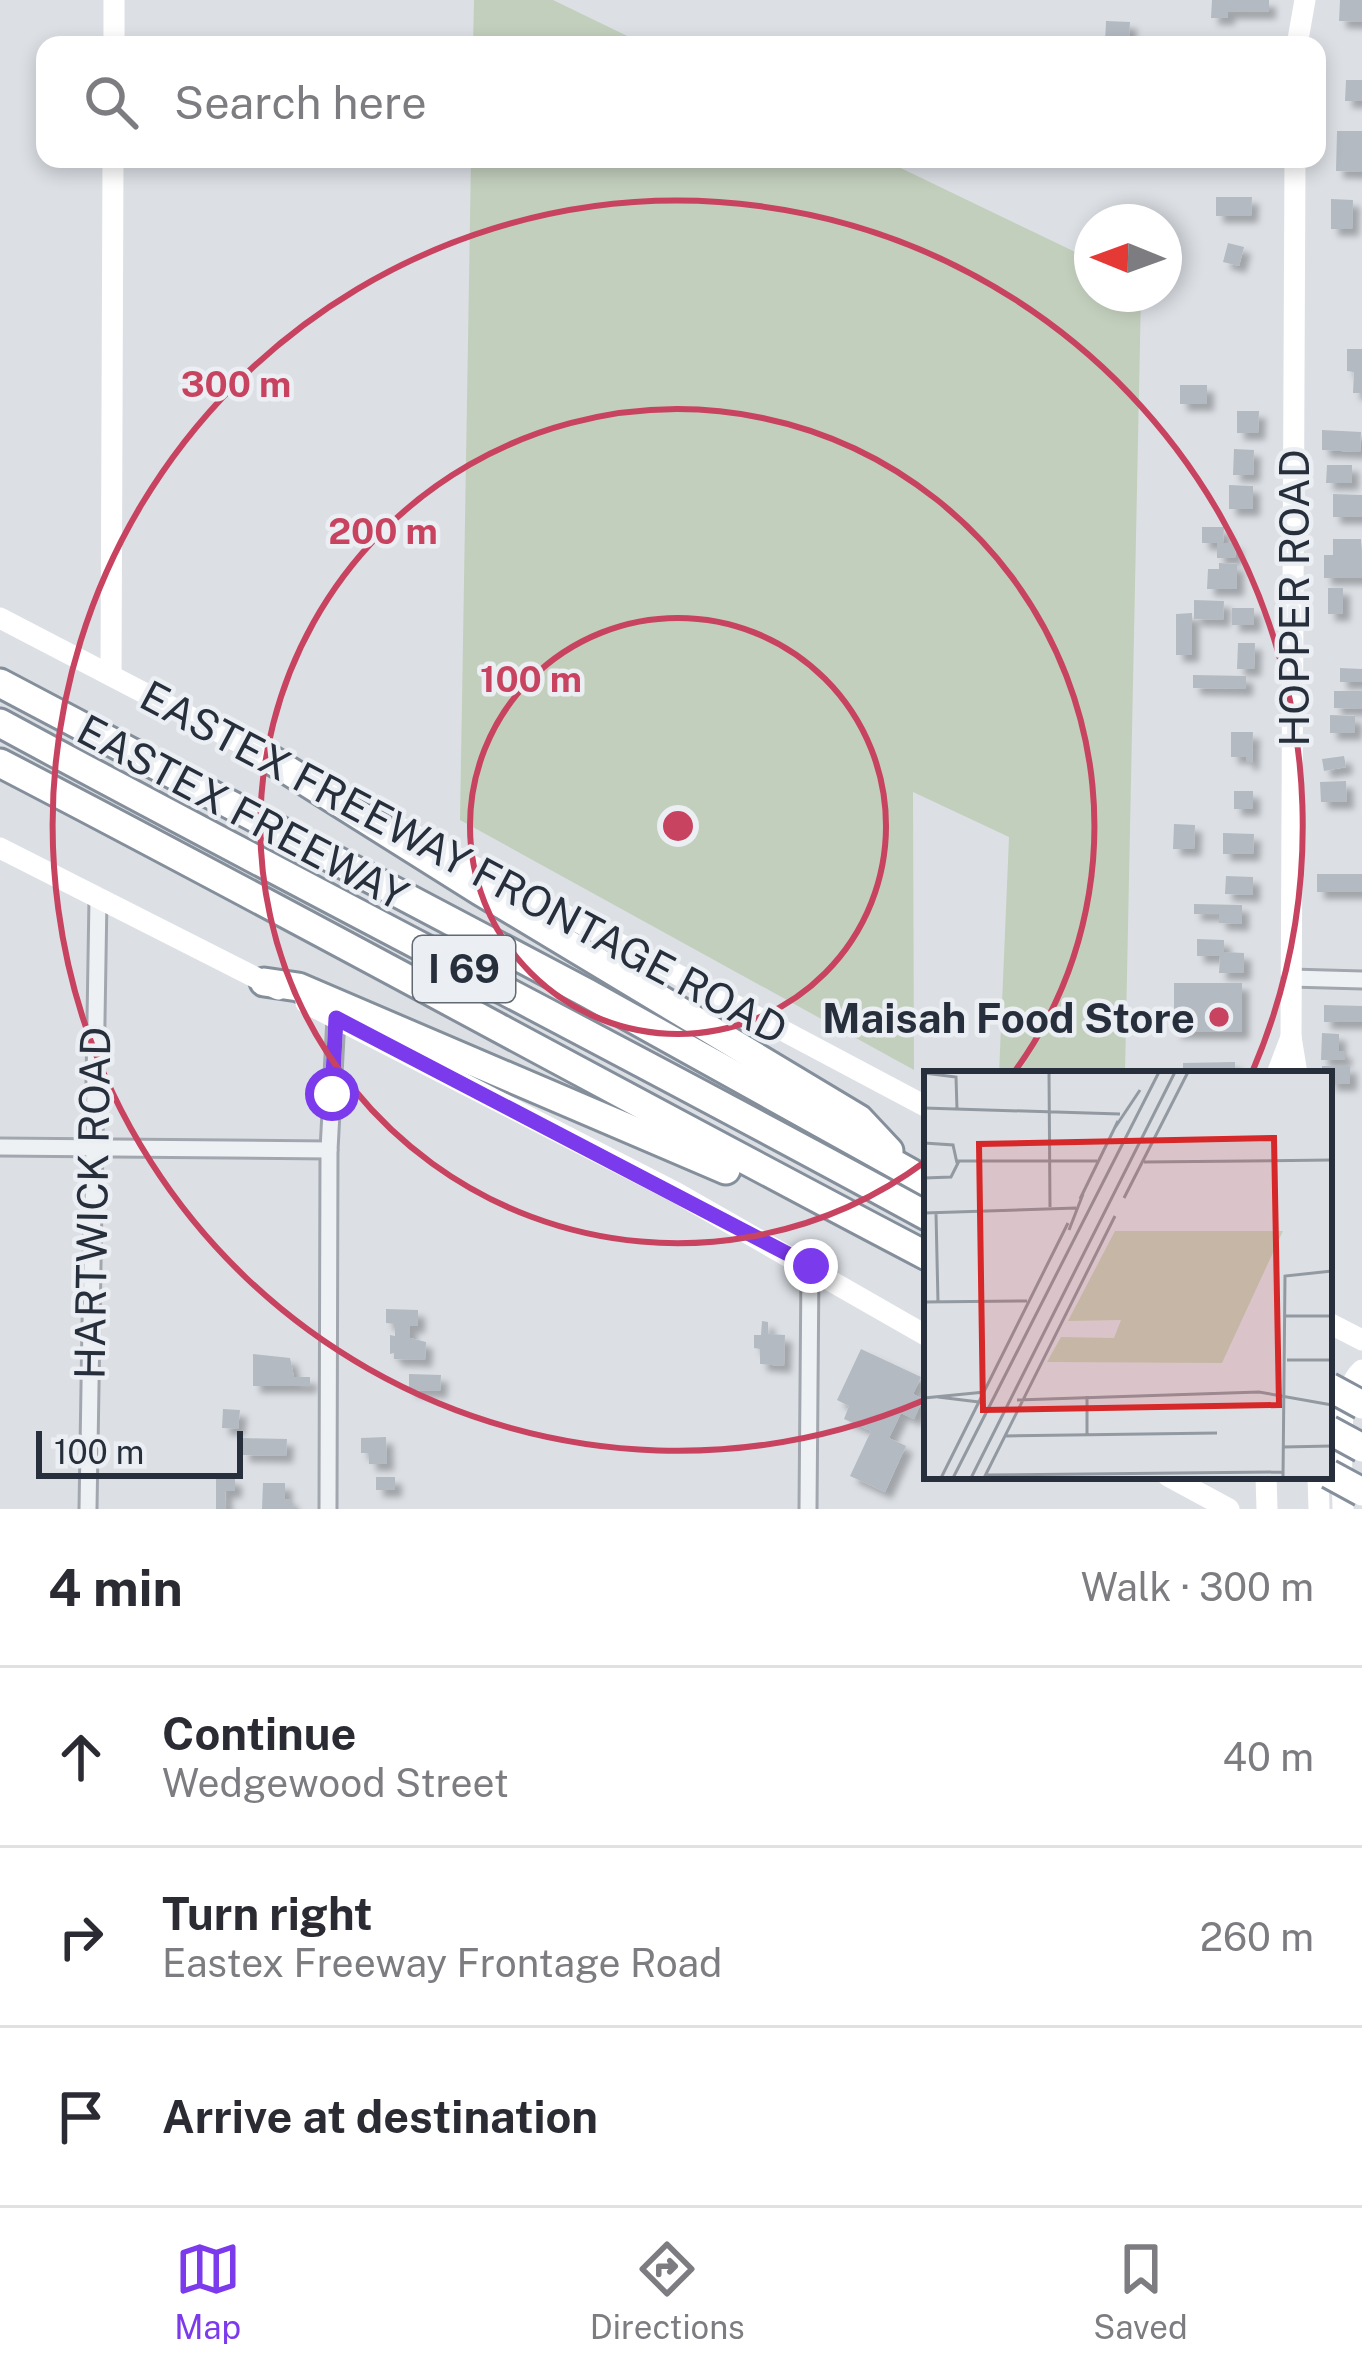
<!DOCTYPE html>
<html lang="en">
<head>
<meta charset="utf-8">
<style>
  body { margin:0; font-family:"Public Sans",sans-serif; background:#f7f7f7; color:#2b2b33 }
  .compass { position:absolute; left:1074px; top:204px; width:108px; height:108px; border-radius:50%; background:#fff; box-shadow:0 6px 18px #0003; rotate:271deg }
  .scale { position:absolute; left:36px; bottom:30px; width:207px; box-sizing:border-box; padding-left:12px; border:6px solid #262f3b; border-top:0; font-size:33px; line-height:42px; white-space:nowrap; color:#262f3b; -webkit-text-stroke:9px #ebeff3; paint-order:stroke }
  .stop { position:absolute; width:36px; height:36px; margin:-27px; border:9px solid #7c3aed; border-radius:50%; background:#fff }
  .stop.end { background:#7c3aed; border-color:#fff; box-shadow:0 3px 12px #0008 }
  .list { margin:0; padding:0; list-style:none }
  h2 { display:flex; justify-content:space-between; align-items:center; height:156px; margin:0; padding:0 48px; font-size:51px }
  h2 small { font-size:39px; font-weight:400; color:#7c7c81 }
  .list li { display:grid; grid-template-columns:78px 1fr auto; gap:36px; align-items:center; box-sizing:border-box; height:180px; padding:0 48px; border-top:3px solid #e1e1e2 }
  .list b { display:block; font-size:45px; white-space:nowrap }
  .list p { margin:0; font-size:39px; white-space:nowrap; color:#7c7c81 }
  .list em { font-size:39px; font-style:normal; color:#7c7c81 }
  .icon { flex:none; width:66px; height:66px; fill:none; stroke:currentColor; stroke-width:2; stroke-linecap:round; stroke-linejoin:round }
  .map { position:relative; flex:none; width:1362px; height:1509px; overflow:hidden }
  .search { position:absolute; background:#fff; box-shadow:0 6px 18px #0003; left:36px; right:36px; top:36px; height:132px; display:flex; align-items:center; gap:30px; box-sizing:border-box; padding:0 42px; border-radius:24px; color:#7c7c81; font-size:45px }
  .sheet { height:696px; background:#fff }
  nav { display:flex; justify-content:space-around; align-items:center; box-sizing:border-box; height:168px; border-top:3px solid #e1e1e2; background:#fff; font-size:33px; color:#7c7c81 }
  nav a { display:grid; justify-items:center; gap:6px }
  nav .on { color:#7c3aed }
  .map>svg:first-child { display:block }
  .green { fill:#c3cfbd }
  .building { fill:#b3bac2; filter:url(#shadow) }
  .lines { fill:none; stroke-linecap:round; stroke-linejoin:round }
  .street-casing { stroke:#a2a7af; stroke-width:21 }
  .highway-casing { stroke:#848f9b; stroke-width:33 }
  .street { stroke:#eef1f4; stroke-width:15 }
  .secondary { stroke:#fff; stroke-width:21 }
  .highway { stroke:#fff; stroke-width:27 }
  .highway-bridge-casing { stroke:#848f9b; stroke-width:33; stroke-linecap:butt }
  .highway-bridge { stroke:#fff; stroke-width:27 }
  .route { stroke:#7c3aed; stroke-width:15 }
  .ring { fill:none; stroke:#c84360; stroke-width:6 }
  .poi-dot { fill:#c84360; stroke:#ebeff3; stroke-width:4.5 }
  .labels { text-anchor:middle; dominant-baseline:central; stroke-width:9; stroke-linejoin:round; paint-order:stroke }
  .shield { fill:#ebeff3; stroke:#616972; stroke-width:3 }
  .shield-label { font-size:39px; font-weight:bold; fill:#262f3b }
  .street-label { font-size:42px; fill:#262f3b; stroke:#ebeff3 }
  .poi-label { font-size:42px; font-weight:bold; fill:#262f3b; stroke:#ebeff3; text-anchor:end }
  .inset-road { fill:none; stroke:#9399a1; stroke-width:3 }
  .view { fill:#d62828; fill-opacity:0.15; stroke:#d62828; stroke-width:6 }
  .inset-edge { fill:none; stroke:#262f3b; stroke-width:6 }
  .centre { fill:#c84360; stroke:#ebeff3; stroke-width:6 }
  .ring-label { font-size:36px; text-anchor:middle; font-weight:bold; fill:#c84360; stroke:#ebeff3; stroke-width:9; stroke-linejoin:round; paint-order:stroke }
</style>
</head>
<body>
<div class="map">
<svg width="1362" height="1509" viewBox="0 0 1362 1509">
  <defs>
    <filter id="shadow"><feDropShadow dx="7" dy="7" stdDeviation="3" flood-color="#0004"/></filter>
  </defs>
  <rect width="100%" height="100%" fill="#dce0e5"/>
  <g class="green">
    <polygon points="474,0 553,0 646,45 473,45"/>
    <polygon points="471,159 882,159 1092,260 1092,294 1141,294 1125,1074 999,1074 1009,837 913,792 914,1070 460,820"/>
  </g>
  <g class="building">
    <polygon points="1212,0 1269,0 1269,12 1228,12 1228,18 1211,18"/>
    <polygon points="1340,0 1362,0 1362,22 1339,21"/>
    <polygon points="1106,21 1130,22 1129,39 1144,39 1144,45 1105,44"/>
    <polygon points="1346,80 1362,80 1362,101 1345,101"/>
    <polygon points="1337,131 1362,131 1362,172 1336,171"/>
    <polygon points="1216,197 1252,197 1251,216 1216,216"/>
    <polygon points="1331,199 1353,200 1352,229 1331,229"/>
    <polygon points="1228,243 1244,247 1239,266 1223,262"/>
    <polygon points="1347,349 1362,349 1362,393 1353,393 1354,372 1347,371"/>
    <rect x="1180" y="385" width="27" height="19"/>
    <polygon points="1237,411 1259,411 1258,433 1237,433"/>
    <polygon points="1322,430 1361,432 1360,452 1322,450"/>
    <polygon points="1234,449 1254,450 1253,475 1233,475"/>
    <polygon points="1327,465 1352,465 1352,483 1326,483"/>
    <polygon points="1229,485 1253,486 1253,509 1229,509"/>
    <polygon points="1333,494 1362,495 1362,517 1333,517"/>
    <polygon points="1202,527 1224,527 1223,543 1236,543 1235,558 1217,558 1217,543 1202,543"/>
    <polygon points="1333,539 1361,539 1362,578 1324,578 1324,555 1333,555"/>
    <polygon points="1219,563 1237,564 1237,589 1207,589 1208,569 1219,569"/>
    <rect x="1328" y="588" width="15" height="26"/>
    <polygon points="1194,600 1224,601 1223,620 1194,619"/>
    <rect x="1232" y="608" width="22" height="17"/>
    <polygon points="1192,613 1192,655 1176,655 1176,614"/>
    <polygon points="1238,643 1255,643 1254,669 1237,669"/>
    <polygon points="1340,668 1362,669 1362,682 1340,682"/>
    <polygon points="1193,675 1246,676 1246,689 1193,688"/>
    <polygon points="1334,691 1362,691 1362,709 1334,708"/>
    <polygon points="1330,715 1355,716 1355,733 1330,733"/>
    <polygon points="1231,732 1253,732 1252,763 1246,763 1246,757 1231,757"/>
    <polygon points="1344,756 1346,767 1324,771 1322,759"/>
    <polygon points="1346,781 1347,802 1321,802 1320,782"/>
    <rect x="1234" y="791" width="19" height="18"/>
    <polygon points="1174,824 1195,825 1194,849 1173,849"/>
    <polygon points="1223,833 1254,834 1253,854 1223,854"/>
    <rect x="1317" y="874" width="45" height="18"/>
    <polygon points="1226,876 1253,877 1253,895 1225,894"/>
    <polygon points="1194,904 1242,905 1242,924 1219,923 1219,914 1194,914"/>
    <polygon points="1197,939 1224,940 1224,952 1244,953 1244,973 1219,973 1220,956 1197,956"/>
    <rect x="1174" y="983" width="68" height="49"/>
    <polygon points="1324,1005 1362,1006 1362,1022 1324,1022"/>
    <polygon points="1322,1033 1339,1034 1339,1051 1345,1051 1345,1060 1321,1060"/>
    <polygon points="1235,1062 1235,1074 1183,1074 1183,1063"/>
    <polygon points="1322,1066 1350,1066 1350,1084 1329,1084 1329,1074 1322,1074"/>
    <polygon points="386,1309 418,1310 418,1326 410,1326 410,1338 426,1342 425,1360 394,1359 394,1353 390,1354 390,1335 395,1336 395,1324 386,1323"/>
    <polygon points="762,1321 768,1322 768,1334 785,1335 784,1366 760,1364 760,1349 754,1348 754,1335 761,1335"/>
    <polygon points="861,1349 921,1377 913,1394 923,1399 914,1419 901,1413 889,1438 906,1446 885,1492 850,1476 871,1431 844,1419 849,1406 837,1400"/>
    <polygon points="253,1354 290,1358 294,1377 310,1377 310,1386 253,1386"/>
    <polygon points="409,1374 441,1375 440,1391 409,1390"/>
    <polygon points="223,1409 240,1410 238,1429 222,1428"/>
    <polygon points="386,1437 387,1464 369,1464 369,1453 361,1453 361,1438"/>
    <polygon points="242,1438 287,1439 286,1456 242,1455"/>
    <polygon points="216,1475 235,1479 235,1491 225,1491 226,1509 216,1509"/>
    <rect x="376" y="1477" width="19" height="13"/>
    <polygon points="263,1483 285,1483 285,1499 291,1499 291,1505 299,1509 262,1509"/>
  </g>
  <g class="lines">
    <defs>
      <g id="street">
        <polyline points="1291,978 1362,980"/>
        <polyline points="0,1147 329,1150"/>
        <polyline points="88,1509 98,898"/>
        <polyline points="328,1509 329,1150 336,1018"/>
        <polyline points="808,1509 810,1266"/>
      </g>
      <g id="highway">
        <polyline points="0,683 587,993 927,1182"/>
        <path d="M 0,723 C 308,890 620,1048 927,1216"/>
        <polyline points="262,754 480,891 859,1119 889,1151"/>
        <path d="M 0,763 C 311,924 617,1094 927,1256"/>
        <polyline points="264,982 298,987 726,1170"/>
      </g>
    </defs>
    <use href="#street" class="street-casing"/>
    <use href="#highway" class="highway-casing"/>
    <use href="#street" class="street"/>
    <g class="secondary">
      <polyline points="114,45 114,0"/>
      <polyline points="1297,45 1305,0"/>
      <polyline points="1295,159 1291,1037 1297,1074"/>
      <polyline points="0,618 275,761"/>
      <polyline points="111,674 113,159"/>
      <polyline points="403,829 927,1107"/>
      <polyline points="0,848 278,989"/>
      <polyline points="306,1003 677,1193 927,1336"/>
      <polyline points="1277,1074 1291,1037"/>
      <polyline points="1329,1323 1362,1340"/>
      <polyline points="1168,1476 1229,1509"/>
      <polyline points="1266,1476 1267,1509"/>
      <polyline points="1318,1476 1319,1509"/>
      <path d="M 1343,1509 C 1343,1471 1333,1397 1362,1370"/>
    </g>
    <use href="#highway" class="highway"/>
    <defs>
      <g id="highway-bridge">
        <polyline points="1329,1387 1362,1405"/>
        <polyline points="1329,1430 1362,1448"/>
        <polyline points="1329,1474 1362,1492"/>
      </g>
    </defs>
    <use href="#highway-bridge" class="highway-bridge-casing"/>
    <use href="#highway-bridge" class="highway-bridge"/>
  </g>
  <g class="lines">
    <polyline class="route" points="332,1094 336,1018 811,1266"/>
  </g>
  <g class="ring">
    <circle cx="678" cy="826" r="208"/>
    <path d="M926 1161A417 417 0 1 1 1015 1071"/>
    <path d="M922 1401A625 625 0 1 1 1253 1070"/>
  </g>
  <circle class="poi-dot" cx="1219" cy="1017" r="12"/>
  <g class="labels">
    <rect class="shield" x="413" y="936" width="102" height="66" rx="9"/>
    <g class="shield-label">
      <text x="464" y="969">I 69</text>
    </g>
    <g class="street-label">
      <text transform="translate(1293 598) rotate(-90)">HOPPER ROAD</text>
      <text transform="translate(243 812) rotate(28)">EASTEX FREEWAY</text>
      <text transform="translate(464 862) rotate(28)">EASTEX FREEWAY FRONTAGE ROAD</text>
      <text transform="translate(92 1203) rotate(-89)">HARTWICK ROAD</text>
    </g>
    <g class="poi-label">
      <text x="1195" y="1017">Maisah Food Store</text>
    </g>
  </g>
  <g transform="translate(924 1071)">
    <rect width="408" height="408" fill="#dce0e5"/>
    <path d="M 191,160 L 359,160 L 298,292 L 123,291 L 137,266 L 190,267 L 197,249 L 144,250 Z" fill="#c3cfbd"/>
    <path class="inset-road" d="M 125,1 L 126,136M 0,2 L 32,6 L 33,38M 0,37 L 196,43M 190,58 L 216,19M 0,72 L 29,74 L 33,92M 220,91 L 408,89M 0,107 L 27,106 L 35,90 L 173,90M 200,127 L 264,1M 156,128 L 194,50M 0,142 L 152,137M 12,142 L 14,231M 145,159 L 159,123M 0,231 L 103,230M 362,245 L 408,245M 363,289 L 408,289M 14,326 L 55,331M 0,327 L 61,321M 93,329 L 335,321 L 408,334M 163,364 L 163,325M 81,365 L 293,362M 359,376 L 408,375M 63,404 L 359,401M 17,407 L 144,152M 29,407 L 235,1M 47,407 L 251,1M 60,407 L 191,145M 359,407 L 361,205 L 408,200"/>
    <path class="view" d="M 350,67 L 355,334 L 59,339 L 55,73 Z"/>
    <rect width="408" height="408" class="inset-edge"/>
  </g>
  <circle cx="678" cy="826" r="18" class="centre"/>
  <g class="ring-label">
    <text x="236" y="397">300 m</text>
    <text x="383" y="544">200 m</text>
    <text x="531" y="692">100 m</text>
  </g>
</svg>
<svg class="compass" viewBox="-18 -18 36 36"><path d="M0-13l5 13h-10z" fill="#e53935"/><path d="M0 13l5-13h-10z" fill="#7c7c81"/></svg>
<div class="scale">100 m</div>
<div class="stop" style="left:332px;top:1094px"></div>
<div class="stop end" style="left:811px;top:1266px"></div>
<div class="search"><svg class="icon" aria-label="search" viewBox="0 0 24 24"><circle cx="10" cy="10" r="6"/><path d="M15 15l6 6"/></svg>Search here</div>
</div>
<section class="sheet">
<h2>4 min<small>Walk · 300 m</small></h2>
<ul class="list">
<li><svg class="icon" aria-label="ahead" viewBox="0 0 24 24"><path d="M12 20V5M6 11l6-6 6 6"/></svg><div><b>Continue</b><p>Wedgewood Street</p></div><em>40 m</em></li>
<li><svg class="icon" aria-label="right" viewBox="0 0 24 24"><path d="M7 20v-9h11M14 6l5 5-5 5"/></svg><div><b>Turn right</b><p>Eastex Freeway Frontage Road</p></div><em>260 m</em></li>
<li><svg class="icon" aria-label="arrive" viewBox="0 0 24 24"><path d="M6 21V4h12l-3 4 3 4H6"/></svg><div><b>Arrive at destination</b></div></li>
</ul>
</section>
<nav>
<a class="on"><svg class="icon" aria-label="map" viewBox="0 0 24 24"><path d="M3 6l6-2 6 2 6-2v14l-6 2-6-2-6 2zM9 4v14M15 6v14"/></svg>Map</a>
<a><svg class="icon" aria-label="directions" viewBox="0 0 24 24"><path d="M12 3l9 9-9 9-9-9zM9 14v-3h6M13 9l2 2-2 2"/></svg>Directions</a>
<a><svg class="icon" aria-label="saved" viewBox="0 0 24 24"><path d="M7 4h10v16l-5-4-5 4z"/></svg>Saved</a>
</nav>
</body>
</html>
